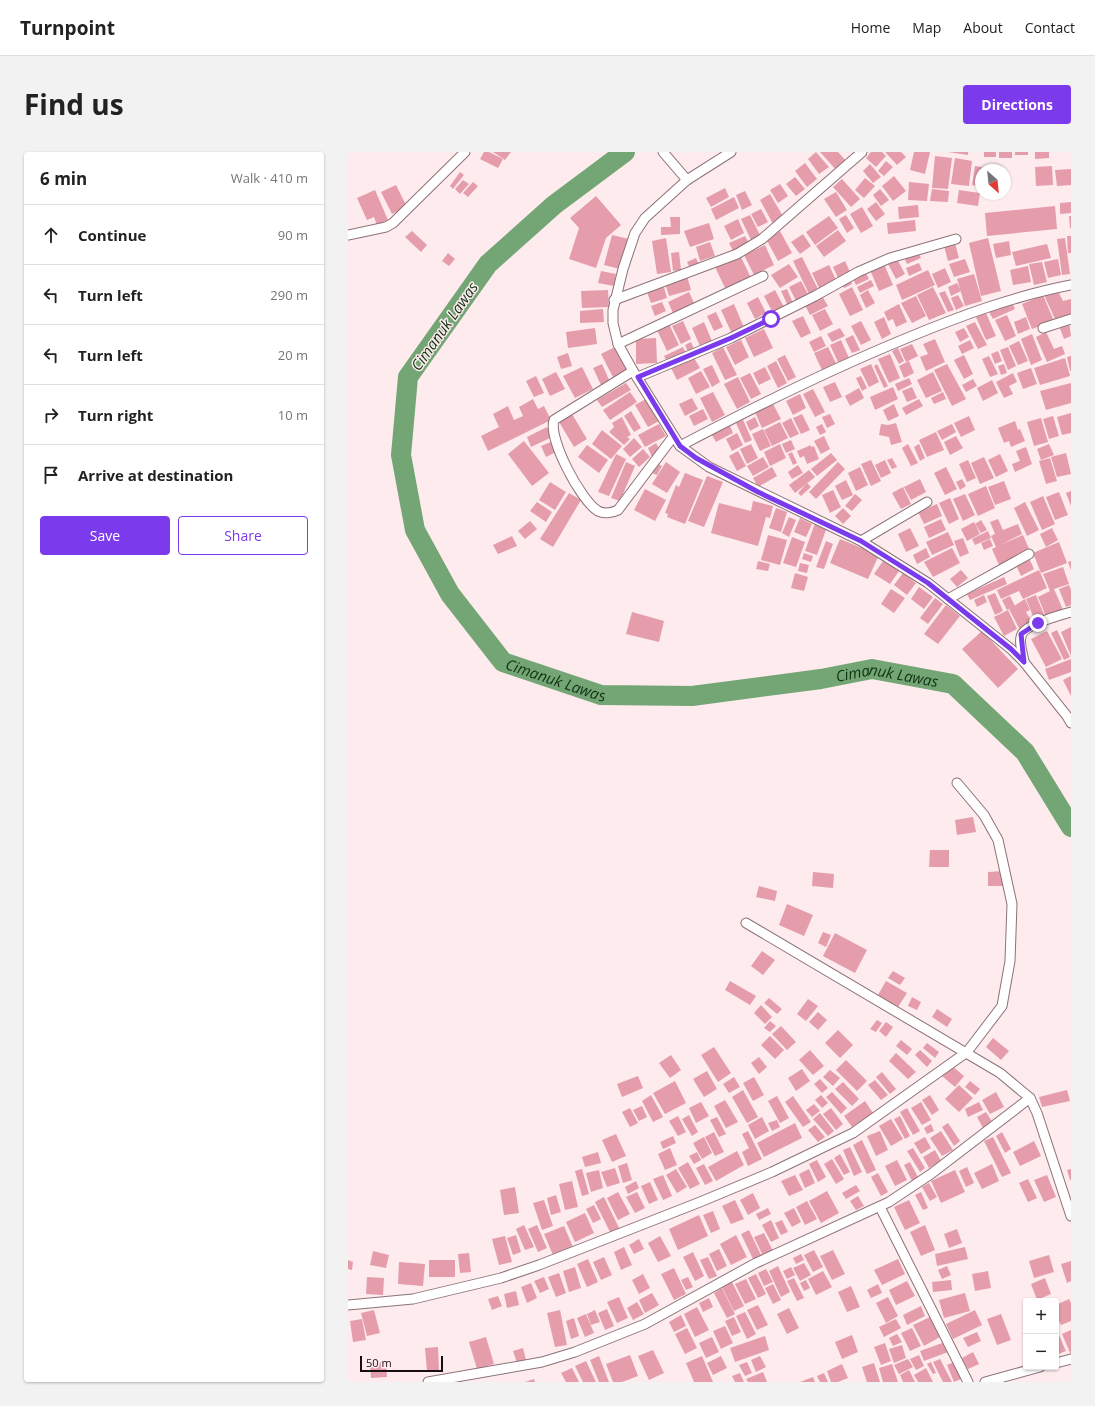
<!DOCTYPE html>
<html lang="en">
<head>
<meta charset="utf-8">
<style>
  body { margin:0; font-family:"Open Sans",sans-serif; background:#f2f2f2; color:#222 }
  .controls { position:absolute; right:12px; bottom:12px; display:grid; overflow:hidden; border-radius:4px; box-shadow:0 1px 3px #0004 }
  .controls button { width:36px; height:36px; display:grid; place-items:center; padding:0; border:0; border-bottom:1px solid #e0e0e0; background:#fff; color:#222; font:20px sans-serif }
  .compass { position:absolute; left:627px; top:12px; width:36px; height:36px; border-radius:50%; background:#fff; box-shadow:0 1px 3px #0004; rotate:153deg }
  .scale { position:absolute; left:12px; bottom:10px; width:83px; box-sizing:border-box; padding-left:4px; border:2px solid #180e10; border-top:0; font-size:11px; line-height:14px; white-space:nowrap; color:#180e10; -webkit-text-stroke:3px #fdebee; paint-order:stroke }
  .stop { position:absolute; width:12px; height:12px; margin:-9px; border:3px solid #7c3aed; border-radius:50%; background:#fff }
  .stop.end { background:#7c3aed; border-color:#fff; box-shadow:0 1px 4px #0008 }
  .list { margin:0; padding:0; list-style:none }
  h2 { display:flex; justify-content:space-between; align-items:center; height:52px; margin:0; padding:0 16px; font-size:17px }
  h2 small { font-size:13px; font-weight:400; color:#767676 }
  .list li { display:grid; grid-template-columns:26px 1fr auto; gap:12px; align-items:center; box-sizing:border-box; height:60px; padding:0 16px; border-top:1px solid #e0e0e0 }
  .list b { display:block; font-size:15px; white-space:nowrap }
  .list em { font-size:13px; font-style:normal; color:#767676 }
  .actions { display:flex; gap:8px; padding:12px 16px }
  .actions a { flex:1; padding:9px 0; border:1px solid #7c3aed; border-radius:4px; text-align:center; font-size:14px; color:#7c3aed }
  .actions .main { background:#7c3aed; color:#fff }
  .icon { flex:none; width:22px; height:22px; fill:none; stroke:currentColor; stroke-width:2; stroke-linecap:round; stroke-linejoin:round }
  .map { position:relative; flex:none; width:723px; height:1230px; overflow:hidden; border-radius:4px }
  header { display:flex; align-items:center; gap:24px; box-sizing:border-box; height:56px; padding:0 20px; background:#fff; border-bottom:1px solid #e0e0e0 }
  header strong { font-size:19px }
  nav { display:flex; gap:22px; margin-inline-start:auto; font-size:14px }
  .intro { display:flex; align-items:center; justify-content:space-between; box-sizing:border-box; height:96px; padding:0 24px }
  h1 { margin:0; font-size:28px }
  .button { padding:10px 18px; border-radius:4px; background:#7c3aed; color:#fff; font-size:14px; font-weight:700 }
  main { display:flex; gap:24px; padding:0 24px }
  aside { flex:1; background:#fff; border-radius:4px; box-shadow:0 1px 3px #0004 }
  .map>svg:first-child { display:block }
  .lines { fill:none; stroke-linecap:round; stroke-linejoin:round }
  .river { stroke:#73a575; stroke-width:20 }
  .building { fill:#e59dac }
  .minor-casing { stroke:#8d7277; stroke-width:11 }
  .minor { stroke:#fff; stroke-width:9 }
  .route { stroke:#7c3aed; stroke-width:5 }
  .labels { text-anchor:middle; dominant-baseline:central; stroke-width:3; stroke-linejoin:round; paint-order:stroke }
  .water-label { font-size:15px; font-style:italic; fill:#0e3312; stroke:#fdebee }
</style>
</head>
<body>
<header>
<strong>Turnpoint</strong>
<nav><a>Home</a><a>Map</a><a>About</a><a>Contact</a></nav>
</header>
<div class="intro"><h1>Find us</h1><a class="button">Directions</a></div>
<main>
<aside>
<h2>6 min<small>Walk · 410 m</small></h2>
<ul class="list">
<li><svg class="icon" aria-label="ahead" viewBox="0 0 24 24"><path d="M12 20V5M6 11l6-6 6 6"/></svg><div><b>Continue</b></div><em>90 m</em></li>
<li><svg class="icon" aria-label="left" viewBox="0 0 24 24"><path d="M17 20v-9H6M10 6l-5 5 5 5"/></svg><div><b>Turn left</b></div><em>290 m</em></li>
<li><svg class="icon" aria-label="left" viewBox="0 0 24 24"><path d="M17 20v-9H6M10 6l-5 5 5 5"/></svg><div><b>Turn left</b></div><em>20 m</em></li>
<li><svg class="icon" aria-label="right" viewBox="0 0 24 24"><path d="M7 20v-9h11M14 6l5 5-5 5"/></svg><div><b>Turn right</b></div><em>10 m</em></li>
<li><svg class="icon" aria-label="arrive" viewBox="0 0 24 24"><path d="M6 21V4h12l-3 4 3 4H6"/></svg><div><b>Arrive at destination</b></div></li>
</ul>
<div class="actions"><a class="main">Save</a><a>Share</a></div>
</aside>
<div class="map">
<svg width="723" height="1230" viewBox="0 0 723 1230">
  <rect width="100%" height="100%" fill="#fdebee"/>
  <g class="lines">
    <path class="river" id="s1" d="M 277,0 L 206,53 L 140,112 L 60,225 L 53,303 L 67,378 L 102,442 L 155,510 L 253,543 L 344,544 L 473,527 L 524,517 L 605,532 L 677,600 L 723,675"/>
  </g>
  <g class="building">
    <polygon points="136,0 141,0 155,7 150,16 132,7"/>
    <polygon points="145,0 163,0 157,8"/>
    <polygon points="468,0 481,15 471,22 460,7"/>
    <polygon points="472,0 490,0 499,10 489,19"/>
    <polygon points="523,0 534,0 538,4 528,15 518,6"/>
    <polygon points="537,0 553,0 558,5 549,13"/>
    <polygon points="566,0 582,0 577,22 562,18"/>
    <polygon points="600,0 620,0 620,3"/>
    <rect x="636" y="0" width="12" height="5"/>
    <rect x="651" y="0" width="13" height="6"/>
    <rect x="667" y="0" width="13" height="3"/>
    <polygon points="687,0 701,0 701,6 687,7"/>
    <polygon points="587,4 604,6 600,37 584,36"/>
    <polygon points="607,6 624,9 621,34 603,32"/>
    <polygon points="538,9 545,15 536,24 530,19"/>
    <polygon points="457,11 469,27 459,35 447,19"/>
    <polygon points="522,12 533,25 525,31 515,19"/>
    <polygon points="627,14 639,16 639,18 633,18 633,35 624,33"/>
    <polygon points="704,14 705,33 688,34 687,15"/>
    <polygon points="723,17 723,33 709,34 707,18"/>
    <polygon points="112,20 116,23 105,37 102,34"/>
    <polygon points="546,24 558,39 545,49 534,34"/>
    <polygon points="447,25 457,37 448,44 438,32"/>
    <polygon points="517,26 527,34 516,46 507,38"/>
    <polygon points="494,27 512,47 503,55 485,35"/>
    <polygon points="115,28 121,32 112,42 107,37"/>
    <polygon points="125,30 130,34 120,45 115,41"/>
    <polygon points="561,30 581,32 579,49 560,48"/>
    <polygon points="432,32 440,44 430,51 422,38"/>
    <polygon points="48,33 59,55 44,62 33,40"/>
    <polygon points="377,36 381,45 363,55 358,46"/>
    <polygon points="532,37 541,48 533,54 525,43"/>
    <polygon points="584,37 601,39 600,50 582,49"/>
    <polygon points="27,38 40,68 29,73 26,65 19,68 9,46"/>
    <polygon points="611,38 632,41 630,54 609,51"/>
    <polygon points="397,39 404,53 394,58 388,43"/>
    <polygon points="488,40 499,58 488,65 476,47"/>
    <polygon points="422,42 436,66 425,72 412,48"/>
    <polygon points="248,44 273,73 258,86 248,116 221,107 231,76 222,66"/>
    <polygon points="386,45 391,56 368,68 363,57"/>
    <polygon points="528,50 537,62 528,69 519,57"/>
    <polygon points="723,50 723,61 712,62 712,51"/>
    <polygon points="570,53 571,65 551,67 550,55"/>
    <polygon points="707,54 709,77 639,84 637,61"/>
    <polygon points="514,55 525,74 513,81 502,62"/>
    <polygon points="413,57 420,70 410,75 403,62"/>
    <polygon points="402,63 412,83 403,88 393,67"/>
    <polygon points="498,63 506,76 499,81 491,67"/>
    <polygon points="481,64 490,76 467,93 458,80"/>
    <polygon points="721,64 723,64 723,76 722,76"/>
    <polygon points="322,65 332,65 332,82 313,83 313,75 323,75"/>
    <polygon points="390,67 396,81 383,88 376,74"/>
    <polygon points="567,68 568,79 540,82 539,71"/>
    <polygon points="361,71 366,87 342,95 336,79"/>
    <polygon points="490,78 498,89 476,105 468,94"/>
    <polygon points="64,79 79,93 73,100 57,85"/>
    <polygon points="432,79 444,101 430,109 418,87"/>
    <polygon points="455,82 463,94 452,102 443,90"/>
    <polygon points="264,83 281,87 272,117 256,113"/>
    <polygon points="397,84 402,93 386,101 381,91"/>
    <polygon points="719,84 723,84 723,101 720,101"/>
    <polygon points="318,86 323,120 309,122 304,89"/>
    <polygon points="640,86 653,139 633,144 621,91"/>
    <polygon points="717,86 722,122 714,123 709,87"/>
    <polygon points="661,89 663,103 648,106 645,92"/>
    <polygon points="362,90 367,104 352,109 348,95"/>
    <polygon points="607,91 611,106 600,109 596,94"/>
    <polygon points="699,92 703,106 668,114 664,100"/>
    <polygon points="417,93 426,113 406,123 396,103"/>
    <polygon points="569,99 573,106 559,112 556,105"/>
    <polygon points="331,100 333,118 325,119 323,101"/>
    <polygon points="100,101 107,107 101,114 94,109"/>
    <polygon points="392,103 403,126 378,138 367,115"/>
    <polygon points="454,105 471,139 462,144 445,109"/>
    <polygon points="348,106 351,112 342,116 339,110"/>
    <polygon points="549,107 557,122 548,127 540,112"/>
    <polygon points="617,107 622,120 606,125 601,112"/>
    <polygon points="710,107 713,123 700,126 696,110"/>
    <polygon points="497,109 503,122 491,128 485,115"/>
    <polygon points="694,110 699,130 686,133 681,112"/>
    <polygon points="571,111 574,118 561,124 558,116"/>
    <polygon points="441,112 450,125 432,136 423,123"/>
    <polygon points="536,112 545,133 531,139 522,118"/>
    <polygon points="481,113 489,130 472,138 464,121"/>
    <polygon points="680,114 683,130 665,133 662,118"/>
    <polygon points="597,116 603,130 590,136 584,122"/>
    <polygon points="580,118 587,133 554,148 548,133"/>
    <polygon points="253,119 268,122 266,134 250,131"/>
    <polygon points="517,119 521,127 508,133 504,126"/>
    <polygon points="626,122 634,149 617,154 609,127"/>
    <polygon points="339,124 343,138 321,144 317,131"/>
    <polygon points="502,126 504,132 496,136 493,131"/>
    <polygon points="523,128 526,134 512,141 509,135"/>
    <polygon points="453,129 461,144 449,151 441,135"/>
    <polygon points="609,131 613,139 603,144 600,135"/>
    <polygon points="316,135 319,146 303,151 299,140"/>
    <polygon points="504,135 515,158 502,164 491,142"/>
    <polygon points="585,135 598,161 581,168 569,143"/>
    <polygon points="439,137 445,151 440,154 433,139"/>
    <polygon points="709,137 715,149 723,147 723,163 707,167 696,143"/>
    <polygon points="260,138 261,155 234,156 233,139"/>
    <polygon points="427,138 437,157 426,163 416,144"/>
    <polygon points="520,138 527,151 518,156 512,143"/>
    <polygon points="597,139 606,158 600,160 591,141"/>
    <polygon points="341,140 346,151 325,161 320,150"/>
    <polygon points="610,143 616,154 608,158 603,146"/>
    <polygon points="695,143 706,169 684,177 674,152"/>
    <polygon points="474,144 480,154 462,163 457,153"/>
    <polygon points="568,144 578,164 564,171 553,151"/>
    <polygon points="410,145 418,161 407,167 399,151"/>
    <polygon points="314,150 318,159 307,164 303,154"/>
    <polygon points="664,150 667,157 645,167 641,160"/>
    <polygon points="386,152 397,178 385,184 373,158"/>
    <polygon points="551,152 559,170 548,175 545,167 540,169 536,160"/>
    <polygon points="255,157 256,170 232,171 232,159"/>
    <polygon points="477,157 485,172 472,179 464,163"/>
    <polygon points="368,160 375,175 366,179 359,164"/>
    <polygon points="638,161 648,184 638,188 628,165"/>
    <polygon points="659,163 668,184 657,189 647,168"/>
    <polygon points="455,164 463,181 453,186 444,169"/>
    <polygon points="536,165 543,182 534,187 526,170"/>
    <polygon points="678,165 682,177 670,182 666,170"/>
    <polygon points="335,169 343,187 333,192 324,174"/>
    <polygon points="513,169 523,188 513,193 503,174"/>
    <polygon points="356,170 364,189 352,194 344,176"/>
    <polygon points="627,170 639,193 630,197 618,174"/>
    <polygon points="721,170 723,184 716,187 711,174"/>
    <polygon points="321,172 331,193 319,199 309,178"/>
    <polygon points="247,176 249,192 220,196 218,180"/>
    <polygon points="492,176 497,184 484,190 479,182"/>
    <polygon points="616,176 621,185 612,190 607,180"/>
    <polygon points="416,177 425,196 406,205 397,186"/>
    <polygon points="698,180 706,197 714,194 717,202 699,210 688,185"/>
    <polygon points="684,182 694,208 683,213 673,187"/>
    <polygon points="505,183 512,198 504,201 497,187"/>
    <polygon points="473,184 478,194 466,200 461,190"/>
    <polygon points="308,186 309,211 288,212 288,187"/>
    <polygon points="587,187 597,210 578,219 572,205 580,202 575,192"/>
    <polygon points="393,188 401,205 387,213 378,195"/>
    <polygon points="493,188 501,206 490,210 482,193"/>
    <polygon points="622,188 626,196 614,202 610,194"/>
    <polygon points="671,189 680,209 670,213 661,194"/>
    <polygon points="343,190 347,199 341,202 337,193"/>
    <polygon points="564,192 570,204 558,210 552,197"/>
    <polygon points="267,195 280,220 266,227 253,202"/>
    <polygon points="335,195 338,201 319,210 316,204"/>
    <polygon points="375,195 389,223 377,228 364,201"/>
    <polygon points="480,195 488,211 474,218 466,201"/>
    <polygon points="660,195 668,214 660,218 652,198"/>
    <polygon points="550,196 556,209 551,212 544,199"/>
    <polygon points="650,199 654,209 647,212 643,202"/>
    <polygon points="220,201 224,214 213,217 209,205"/>
    <polygon points="542,202 552,226 541,231 530,207"/>
    <polygon points="437,203 448,225 440,229 429,207"/>
    <polygon points="616,203 625,222 616,227 606,208"/>
    <polygon points="345,204 352,216 329,228 323,216"/>
    <polygon points="641,204 650,222 642,225 634,207"/>
    <polygon points="723,204 723,219 722,219 719,205"/>
    <polygon points="717,206 722,224 692,233 686,216"/>
    <polygon points="428,209 439,231 430,236 419,214"/>
    <polygon points="561,209 566,221 556,226 551,214"/>
    <polygon points="254,212 262,230 253,233 245,216"/>
    <polygon points="523,212 531,230 521,235 512,217"/>
    <polygon points="529,212 540,234 536,236 526,214"/>
    <polygon points="599,212 618,247 604,254 586,218"/>
    <polygon points="656,212 659,221 653,223 650,214"/>
    <polygon points="364,213 372,230 364,235 355,217"/>
    <polygon points="234,215 245,237 227,246 215,224"/>
    <polygon points="417,215 423,227 411,233 405,221"/>
    <polygon points="683,216 689,232 675,237 669,221"/>
    <polygon points="353,219 362,235 348,242 340,226"/>
    <polygon points="208,220 217,237 202,244 194,227"/>
    <polygon points="585,220 594,239 578,246 569,228"/>
    <polygon points="402,221 413,242 403,247 392,226"/>
    <polygon points="665,221 669,230 661,234 665,242 656,246 648,230"/>
    <polygon points="188,224 196,241 186,245 178,229"/>
    <polygon points="513,224 519,236 514,239 508,226"/>
    <polygon points="390,225 402,250 389,257 376,232"/>
    <polygon points="561,226 564,232 550,239 547,232"/>
    <polygon points="625,227 629,234 618,240 614,233"/>
    <polygon points="644,228 650,241 635,249 629,236"/>
    <polygon points="487,230 494,245 482,250 475,235"/>
    <polygon points="278,231 283,238 254,255 249,248"/>
    <polygon points="723,231 723,251 698,258 692,239"/>
    <polygon points="545,235 550,247 527,258 522,245"/>
    <polygon points="564,235 569,246 559,250 554,239"/>
    <polygon points="511,236 516,246 502,254 497,244"/>
    <polygon points="465,237 477,260 467,265 455,242"/>
    <polygon points="282,240 289,250 262,268 255,258"/>
    <polygon points="365,240 377,263 364,270 352,246"/>
    <polygon points="595,240 598,247 586,252 583,246"/>
    <polygon points="452,242 458,256 445,263 438,249"/>
    <polygon points="344,246 350,257 337,264 331,252"/>
    <polygon points="185,247 190,257 196,254 203,268 140,299 133,284 151,275 145,262 160,254 166,268 175,264 171,255"/>
    <polygon points="298,247 311,269 300,275 287,253"/>
    <polygon points="571,247 575,254 558,263 554,256"/>
    <polygon points="425,252 433,267 414,276 407,260"/>
    <polygon points="546,252 551,264 540,269 535,258"/>
    <polygon points="355,257 360,267 346,274 341,264"/>
    <polygon points="283,259 293,276 286,280 276,264"/>
    <polygon points="723,261 723,281 714,283 709,265"/>
    <polygon points="224,262 239,287 226,295 211,270"/>
    <polygon points="454,262 462,278 453,282 445,266"/>
    <polygon points="482,262 487,272 479,276 474,265"/>
    <polygon points="621,264 627,278 613,285 606,271"/>
    <polygon points="705,264 711,284 701,287 695,267"/>
    <polygon points="274,265 283,283 279,285 282,287 276,293 261,280 266,275 264,271"/>
    <polygon points="407,265 411,274 402,279 398,270"/>
    <polygon points="443,266 451,282 442,286 434,271"/>
    <polygon points="693,266 700,290 686,294 679,270"/>
    <polygon points="395,268 404,288 397,291 388,271"/>
    <polygon points="667,269 670,278 672,277 677,289 663,295 661,289 656,291 650,276"/>
    <polygon points="432,270 440,286 424,294 416,278"/>
    <polygon points="548,271 554,290 543,293 541,285 531,283 533,272 540,273"/>
    <polygon points="311,272 318,284 297,295 290,283"/>
    <polygon points="474,272 478,280 472,283 468,275"/>
    <polygon points="604,272 608,280 594,288 589,279"/>
    <polygon points="382,274 385,281 368,290 364,283"/>
    <polygon points="199,275 204,285 183,295 179,285"/>
    <polygon points="415,277 423,294 412,299 404,282"/>
    <polygon points="254,278 274,294 263,307 244,292"/>
    <polygon points="588,280 596,298 579,305 571,288"/>
    <polygon points="389,281 395,293 384,299 378,287"/>
    <polygon points="476,284 482,297 473,302 466,289"/>
    <polygon points="608,284 615,296 602,303 596,290"/>
    <polygon points="286,286 294,295 282,305 275,297"/>
    <polygon points="443,288 447,297 438,301 434,292"/>
    <polygon points="176,289 201,321 184,334 160,302"/>
    <polygon points="205,289 210,299 198,305 193,294"/>
    <polygon points="308,291 313,300 304,305 300,296"/>
    <polygon points="403,292 410,306 399,312 392,297"/>
    <polygon points="432,292 438,306 422,314 416,300"/>
    <polygon points="560,292 570,311 563,314 554,296"/>
    <polygon points="571,292 577,306 572,309 566,295"/>
    <polygon points="701,292 706,303 693,308 689,297"/>
    <polygon points="239,293 260,308 251,321 230,305"/>
    <polygon points="463,293 463,295 466,294 471,307 459,312 456,304 452,306 449,299"/>
    <polygon points="678,295 684,312 667,320 664,312 672,309 668,299"/>
    <polygon points="295,297 302,305 291,315 284,307"/>
    <polygon points="390,299 398,314 389,319 381,304"/>
    <polygon points="444,300 449,311 445,313 440,302"/>
    <polygon points="483,301 489,308 469,324 463,317"/>
    <polygon points="718,301 723,322 709,325 703,305"/>
    <polygon points="268,302 278,307 261,344 250,340"/>
    <polygon points="652,302 660,319 648,325 640,308"/>
    <polygon points="415,305 421,315 405,324 399,314"/>
    <polygon points="636,305 646,326 632,332 623,311"/>
    <polygon points="544,306 549,315 544,317 539,308"/>
    <polygon points="702,306 709,329 698,332 691,309"/>
    <polygon points="523,308 533,329 523,334 513,312"/>
    <polygon points="537,308 543,321 533,326 527,313"/>
    <polygon points="620,308 628,326 619,330 611,312"/>
    <polygon points="278,310 287,314 272,349 263,346"/>
    <polygon points="307,310 314,314 309,323 301,320"/>
    <polygon points="318,310 332,320 319,341 304,332"/>
    <polygon points="490,310 497,317 468,347 461,340"/>
    <polygon points="450,313 455,321 444,327 440,320"/>
    <polygon points="424,315 429,324 410,335 405,326"/>
    <polygon points="512,315 520,333 508,339 500,321"/>
    <polygon points="598,315 609,337 597,343 586,321"/>
    <polygon points="461,318 467,325 447,341 441,333"/>
    <polygon points="337,321 355,328 337,372 319,365 320,362 317,361 328,333 331,335"/>
    <polygon points="359,324 375,330 356,375 340,369"/>
    <polygon points="572,327 578,340 563,348 556,335"/>
    <polygon points="614,327 618,334 612,338 608,330"/>
    <polygon points="498,328 505,343 494,348 487,334"/>
    <polygon points="656,329 663,347 647,353 640,335"/>
    <polygon points="202,330 218,340 207,358 191,348"/>
    <polygon points="459,331 463,335 453,344 450,341"/>
    <polygon points="638,334 647,356 630,364 620,342"/>
    <polygon points="555,335 563,352 553,357 544,341"/>
    <polygon points="297,337 318,348 307,369 286,358"/>
    <polygon points="485,338 493,355 482,361 474,343"/>
    <polygon points="723,339 723,354 718,341"/>
    <polygon points="711,340 720,363 707,368 698,345"/>
    <polygon points="221,341 233,348 205,395 192,387"/>
    <polygon points="507,342 514,348 504,359 497,354"/>
    <polygon points="617,342 627,363 615,369 605,347"/>
    <polygon points="695,344 707,372 694,378 682,350"/>
    <polygon points="602,346 611,367 601,372 591,351"/>
    <polygon points="405,349 425,354 422,366 418,365 410,394 363,381 371,351 403,359"/>
    <polygon points="189,350 204,360 198,370 182,359"/>
    <polygon points="677,350 691,378 679,384 666,356"/>
    <polygon points="589,352 594,364 576,372 570,360"/>
    <polygon points="428,356 439,360 433,380 421,376"/>
    <polygon points="495,356 503,364 495,372 487,364"/>
    <polygon points="441,365 448,368 441,385 434,381"/>
    <polygon points="452,366 464,372 458,385 446,380"/>
    <polygon points="593,367 598,378 581,386 576,375"/>
    <polygon points="650,367 655,378 670,372 674,382 654,392 675,383 682,399 651,413 644,397 648,395 643,384 647,382 642,370"/>
    <polygon points="633,368 639,378 633,381 627,372"/>
    <polygon points="182,369 189,377 177,387 170,379"/>
    <polygon points="626,370 632,382 619,389 613,377"/>
    <polygon points="467,371 479,375 469,403 457,399"/>
    <polygon points="562,376 571,394 558,400 550,382"/>
    <polygon points="704,376 710,388 698,395 692,382"/>
    <polygon points="640,379 643,386 627,393 624,387"/>
    <polygon points="600,380 606,393 584,403 578,390"/>
    <polygon points="420,383 439,388 432,413 413,408"/>
    <polygon points="164,384 169,394 150,402 145,393"/>
    <polygon points="444,385 457,390 448,415 435,411"/>
    <polygon points="615,386 621,401 612,405 606,389"/>
    <polygon points="492,387 531,403 520,427 482,411"/>
    <polygon points="642,387 645,394 636,398 633,391"/>
    <polygon points="478,389 485,392 476,417 468,415"/>
    <polygon points="711,390 719,411 693,421 685,401"/>
    <polygon points="578,396 582,405 569,412 565,403"/>
    <polygon points="604,396 612,411 585,425 576,410"/>
    <polygon points="456,401 465,404 463,410 454,407"/>
    <polygon points="681,406 686,417 673,424 668,413"/>
    <polygon points="410,409 422,412 420,419 408,417"/>
    <polygon points="535,409 551,419 542,432 526,422"/>
    <polygon points="723,409 723,418 720,410"/>
    <polygon points="452,411 461,413 459,421 450,419"/>
    <polygon points="715,415 721,432 706,437 716,460 699,467 690,445 702,439 695,422"/>
    <polygon points="613,418 620,426 609,435 602,427"/>
    <polygon points="691,418 699,436 675,447 671,439 653,447 649,438"/>
    <polygon points="447,421 460,425 456,439 443,436"/>
    <polygon points="555,421 568,431 559,443 546,433"/>
    <polygon points="656,425 659,432 622,448 619,442"/>
    <polygon points="721,433 723,438 723,453 718,455 711,437"/>
    <polygon points="571,435 585,445 576,457 563,447"/>
    <polygon points="543,437 557,446 546,461 533,452"/>
    <polygon points="647,441 655,459 647,463 639,444"/>
    <polygon points="636,443 639,450 629,455 626,448"/>
    <polygon points="688,443 697,465 687,469 678,447"/>
    <polygon points="662,444 667,454 659,458 654,448"/>
    <polygon points="587,446 595,452 580,472 572,466"/>
    <polygon points="677,447 682,458 678,460 686,474 673,480 661,457"/>
    <polygon points="598,453 612,464 590,492 576,482"/>
    <polygon points="660,458 669,477 656,484 646,465"/>
    <polygon points="284,460 316,469 311,490 278,482"/>
    <polygon points="723,475 723,504 713,480"/>
    <polygon points="709,478 722,505 716,508 703,481"/>
    <polygon points="634,479 670,517 650,536 614,497"/>
    <polygon points="699,479 714,507 698,515 683,487"/>
    <polygon points="723,507 723,520 701,528 697,517"/>
    <polygon points="723,524 723,544 715,528"/>
    <polygon points="625,665 628,680 609,683 607,668"/>
    <polygon points="582,698 601,698 601,715 581,715"/>
    <polygon points="655,719 655,734 640,734 640,720"/>
    <polygon points="465,720 486,722 485,736 464,734"/>
    <polygon points="411,734 429,739 427,749 408,745"/>
    <polygon points="439,752 465,763 456,784 431,773"/>
    <polygon points="475,780 483,783 478,795 470,791"/>
    <polygon points="487,781 519,798 507,821 475,804"/>
    <polygon points="414,799 427,808 415,823 403,814"/>
    <polygon points="545,819 557,826 552,833 540,826"/>
    <polygon points="382,829 408,844 402,853 377,838"/>
    <polygon points="538,829 559,841 550,855 530,843"/>
    <polygon points="564,845 573,850 569,858 560,854"/>
    <polygon points="421,846 434,857 429,862 416,851"/>
    <polygon points="460,847 470,854 458,869 449,862"/>
    <polygon points="413,853 424,865 417,872 406,861"/>
    <polygon points="589,857 604,867 599,875 584,865"/>
    <polygon points="470,860 479,868 470,878 461,870"/>
    <polygon points="529,868 534,871 528,880 522,877"/>
    <polygon points="422,869 428,874 422,880 416,876"/>
    <polygon points="538,870 545,875 538,885 531,879"/>
    <polygon points="433,874 448,890 439,898 424,882"/>
    <polygon points="490,878 505,893 492,906 477,891"/>
    <polygon points="422,884 436,898 427,907 413,893"/>
    <polygon points="645,886 661,899 653,908 638,895"/>
    <polygon points="553,888 564,897 559,903 548,894"/>
    <polygon points="579,891 591,900 587,906 575,896"/>
    <polygon points="366,895 383,921 370,930 353,903"/>
    <polygon points="462,898 476,914 465,923 451,908"/>
    <polygon points="572,898 584,909 579,915 567,903"/>
    <polygon points="548,901 568,920 560,927 541,909"/>
    <polygon points="323,903 333,918 322,926 311,911"/>
    <polygon points="411,905 419,915 411,922 403,911"/>
    <polygon points="498,908 519,929 509,939 488,918"/>
    <polygon points="604,914 616,924 607,935 594,924"/>
    <polygon points="454,917 462,929 448,939 440,926"/>
    <polygon points="482,918 492,926 485,934 475,925"/>
    <polygon points="359,919 369,937 356,945 345,927"/>
    <polygon points="534,920 548,937 542,942 528,925"/>
    <polygon points="290,924 295,936 274,945 269,932"/>
    <polygon points="386,925 392,935 381,941 375,932"/>
    <polygon points="406,925 416,943 405,949 395,931"/>
    <polygon points="472,927 480,936 474,941 466,932"/>
    <polygon points="527,928 540,943 533,948 520,933"/>
    <polygon points="327,929 338,951 317,962 305,941"/>
    <polygon points="622,929 632,937 627,943 617,935"/>
    <polygon points="495,930 511,947 504,954 487,937"/>
    <polygon points="611,933 625,946 611,960 597,947"/>
    <polygon points="395,938 410,965 399,971 384,945"/>
    <polygon points="719,938 722,949 694,955 691,945"/>
    <polygon points="484,940 499,956 493,962 478,945"/>
    <polygon points="648,940 656,955 642,962 634,948"/>
    <polygon points="303,943 315,965 305,970 294,949"/>
    <polygon points="473,943 480,951 474,956 467,948"/>
    <polygon points="582,943 591,958 584,963 574,948"/>
    <polygon points="429,944 441,966 432,971 420,949"/>
    <polygon points="445,944 463,970 455,975 437,950"/>
    <polygon points="377,948 390,970 378,976 366,954"/>
    <polygon points="517,949 525,961 504,975 496,964"/>
    <polygon points="353,950 361,964 348,971 341,956"/>
    <polygon points="573,950 583,968 574,973 563,956"/>
    <polygon points="631,950 635,958 620,965 617,957"/>
    <polygon points="466,952 472,959 464,965 458,958"/>
    <polygon points="294,954 299,965 291,969 285,958"/>
    <polygon points="282,956 290,971 282,975 274,960"/>
    <polygon points="483,956 495,972 488,978 475,962"/>
    <polygon points="559,956 572,979 565,983 552,960"/>
    <polygon points="638,960 645,971 635,976 629,965"/>
    <polygon points="472,961 486,979 480,984 465,967"/>
    <polygon points="341,963 350,980 344,984 334,967"/>
    <polygon points="330,964 338,980 330,984 321,969"/>
    <polygon points="552,964 562,984 557,987 546,967"/>
    <polygon points="369,965 378,982 371,985 362,968"/>
    <polygon points="414,965 421,979 407,987 400,973"/>
    <polygon points="543,967 555,987 543,994 531,974"/>
    <polygon points="429,968 432,975 424,979 420,971"/>
    <polygon points="447,971 454,986 416,1005 409,991"/>
    <polygon points="600,971 612,989 606,994 594,975"/>
    <polygon points="583,972 586,979 579,982 576,976"/>
    <polygon points="467,973 477,985 470,990 460,978"/>
    <polygon points="400,979 414,1007 400,1014 394,1000 401,996 394,982"/>
    <polygon points="532,979 540,998 528,1004 519,984"/>
    <polygon points="593,979 605,998 594,1004 582,986"/>
    <polygon points="366,980 376,1000 367,1004 357,985"/>
    <polygon points="654,980 663,997 657,1001 648,984"/>
    <polygon points="268,982 278,1004 264,1010 254,988"/>
    <polygon points="325,984 328,991 315,997 312,990"/>
    <polygon points="356,985 364,1001 354,1007 345,991"/>
    <polygon points="577,985 583,996 573,1002 566,991"/>
    <polygon points="645,985 663,1021 654,1025 636,989"/>
    <polygon points="514,988 528,1018 519,1022 505,993"/>
    <polygon points="686,989 693,1004 672,1014 665,1000"/>
    <polygon points="502,995 514,1020 506,1024 495,998"/>
    <polygon points="322,996 329,1013 317,1018 310,1002"/>
    <polygon points="565,996 577,1016 572,1020 559,999"/>
    <polygon points="587,998 593,1009 581,1016 575,1005"/>
    <polygon points="389,999 396,1013 368,1029 360,1015"/>
    <polygon points="250,1000 253,1011 237,1015 234,1005"/>
    <polygon points="349,1000 353,1008 346,1012 341,1004"/>
    <polygon points="492,1002 502,1020 496,1023 486,1006"/>
    <polygon points="484,1007 496,1027 488,1032 476,1012"/>
    <polygon points="469,1008 478,1025 470,1030 461,1012"/>
    <polygon points="549,1008 559,1028 547,1034 537,1014"/>
    <polygon points="340,1010 352,1032 342,1037 330,1016"/>
    <polygon points="562,1010 570,1025 564,1029 556,1013"/>
    <polygon points="279,1011 284,1028 275,1031 270,1014"/>
    <polygon points="356,1012 365,1029 357,1033 348,1016"/>
    <polygon points="644,1012 651,1029 634,1037 626,1021"/>
    <polygon points="619,1015 626,1031 618,1035 611,1019"/>
    <polygon points="267,1016 272,1031 259,1035 253,1020"/>
    <polygon points="234,1017 241,1042 234,1044 227,1019"/>
    <polygon points="328,1017 339,1035 329,1041 318,1023"/>
    <polygon points="461,1017 467,1031 457,1036 451,1022"/>
    <polygon points="723,1017 723,1028 722,1028 719,1018"/>
    <polygon points="251,1018 255,1036 243,1040 238,1021"/>
    <polygon points="607,1018 617,1040 593,1051 583,1029"/>
    <polygon points="530,1021 540,1040 533,1044 523,1025"/>
    <polygon points="315,1023 324,1044 315,1048 305,1027"/>
    <polygon points="447,1023 455,1038 441,1044 433,1029"/>
    <polygon points="699,1023 708,1045 696,1050 686,1028"/>
    <polygon points="680,1027 689,1046 680,1050 671,1031"/>
    <polygon points="224,1029 230,1055 217,1058 211,1032"/>
    <polygon points="288,1029 291,1036 280,1042 277,1035"/>
    <polygon points="302,1030 310,1048 301,1052 293,1034"/>
    <polygon points="581,1031 589,1045 582,1049 574,1035"/>
    <polygon points="508,1033 512,1039 498,1047 494,1041"/>
    <polygon points="167,1035 171,1061 156,1063 152,1038"/>
    <polygon points="479,1039 491,1061 473,1071 461,1049"/>
    <polygon points="270,1040 282,1062 270,1068 259,1046"/>
    <polygon points="289,1040 297,1056 287,1061 278,1045"/>
    <polygon points="573,1040 580,1056 575,1058 567,1043"/>
    <polygon points="405,1041 412,1056 400,1063 392,1048"/>
    <polygon points="208,1043 213,1060 203,1063 199,1046"/>
    <polygon points="510,1044 516,1054 508,1058 502,1049"/>
    <polygon points="256,1045 272,1078 263,1082 247,1050"/>
    <polygon points="196,1048 205,1074 194,1078 185,1051"/>
    <polygon points="387,1048 396,1067 383,1072 374,1054"/>
    <polygon points="561,1048 572,1071 557,1078 546,1055"/>
    <polygon points="459,1049 469,1067 457,1073 448,1055"/>
    <polygon points="246,1053 253,1067 245,1071 238,1057"/>
    <polygon points="420,1056 423,1062 411,1068 408,1062"/>
    <polygon points="446,1056 453,1070 444,1075 436,1061"/>
    <polygon points="365,1059 372,1077 363,1081 355,1063"/>
    <polygon points="237,1061 246,1081 227,1090 218,1070"/>
    <polygon points="351,1063 360,1084 330,1098 321,1077"/>
    <polygon points="423,1068 431,1086 423,1090 414,1073"/>
    <polygon points="434,1068 440,1080 433,1083 427,1071"/>
    <polygon points="176,1073 186,1095 177,1098 168,1077"/>
    <polygon points="189,1073 199,1096 190,1100 180,1077"/>
    <polygon points="577,1073 587,1098 573,1104 562,1080"/>
    <polygon points="216,1074 225,1095 205,1103 196,1082"/>
    <polygon points="609,1077 614,1091 601,1096 596,1082"/>
    <polygon points="401,1078 413,1103 405,1107 393,1082"/>
    <polygon points="416,1081 425,1099 415,1104 406,1085"/>
    <polygon points="168,1083 173,1100 165,1103 159,1086"/>
    <polygon points="388,1083 399,1105 383,1113 372,1092"/>
    <polygon points="157,1084 164,1110 151,1113 144,1087"/>
    <polygon points="312,1084 323,1104 310,1110 300,1091"/>
    <polygon points="291,1087 296,1097 286,1102 281,1093"/>
    <polygon points="276,1095 284,1113 273,1118 266,1100"/>
    <polygon points="617,1095 620,1107 589,1114 587,1102"/>
    <polygon points="371,1097 379,1114 369,1119 361,1102"/>
    <polygon points="466,1098 475,1115 465,1120 456,1103"/>
    <polygon points="485,1098 497,1122 484,1128 472,1104"/>
    <polygon points="25,1099 41,1103 38,1116 22,1113"/>
    <polygon points="345,1100 356,1124 347,1129 335,1105"/>
    <polygon points="121,1101 123,1120 112,1121 110,1102"/>
    <polygon points="453,1102 456,1108 448,1112 445,1106"/>
    <polygon points="701,1103 706,1120 686,1126 681,1109"/>
    <polygon points="256,1105 264,1123 253,1128 245,1110"/>
    <polygon points="360,1105 369,1124 361,1127 352,1108"/>
    <polygon points="240,1107 250,1130 239,1135 229,1112"/>
    <polygon points="550,1107 557,1122 534,1133 526,1118"/>
    <polygon points="0,1108 5,1110 4,1118 0,1117"/>
    <rect x="81" y="1108" width="26" height="17"/>
    <polygon points="723,1109 723,1129 719,1131 713,1112"/>
    <polygon points="51,1110 77,1112 75,1134 50,1132"/>
    <polygon points="456,1111 463,1123 452,1129 445,1116"/>
    <polygon points="430,1114 442,1140 433,1145 421,1119"/>
    <polygon points="599,1114 603,1123 594,1127 590,1118"/>
    <polygon points="227,1115 233,1136 221,1140 215,1119"/>
    <polygon points="443,1115 447,1123 439,1127 435,1119"/>
    <polygon points="326,1116 338,1142 326,1148 313,1122"/>
    <polygon points="418,1117 425,1130 416,1134 410,1121"/>
    <polygon points="475,1119 484,1135 468,1143 460,1127"/>
    <polygon points="640,1119 643,1136 627,1139 624,1122"/>
    <polygon points="211,1121 218,1141 208,1145 200,1125"/>
    <polygon points="295,1122 302,1136 291,1142 284,1128"/>
    <polygon points="408,1122 418,1142 410,1146 400,1126"/>
    <polygon points="19,1125 36,1126 35,1143 18,1142"/>
    <polygon points="196,1125 201,1137 192,1141 186,1129"/>
    <polygon points="340,1125 345,1135 338,1138 333,1128"/>
    <polygon points="446,1126 456,1146 449,1149 439,1129"/>
    <polygon points="697,1126 703,1142 689,1148 683,1132"/>
    <polygon points="398,1127 408,1147 397,1152 387,1132"/>
    <polygon points="458,1128 462,1136 456,1139 452,1131"/>
    <polygon points="603,1128 604,1138 585,1140 584,1130"/>
    <polygon points="559,1129 567,1144 548,1153 541,1138"/>
    <polygon points="384,1130 396,1154 386,1159 374,1135"/>
    <polygon points="183,1131 189,1146 179,1151 173,1135"/>
    <polygon points="425,1132 433,1148 425,1152 417,1136"/>
    <polygon points="530,1132 534,1141 523,1146 519,1138"/>
    <polygon points="503,1134 512,1155 499,1160 490,1140"/>
    <polygon points="374,1136 387,1162 379,1166 366,1141"/>
    <polygon points="168,1139 171,1153 159,1156 156,1142"/>
    <polygon points="304,1141 311,1153 297,1161 291,1148"/>
    <polygon points="617,1141 622,1159 596,1166 591,1148"/>
    <polygon points="150,1144 154,1154 144,1158 140,1147"/>
    <polygon points="271,1145 280,1166 269,1171 259,1150"/>
    <polygon points="540,1145 550,1164 538,1171 528,1151"/>
    <polygon points="361,1146 365,1155 355,1160 351,1151"/>
    <polygon points="721,1147 723,1151 723,1169 713,1173 708,1163 708,1153"/>
    <polygon points="289,1150 296,1162 285,1168 279,1156"/>
    <polygon points="410,1153 420,1173 409,1178 399,1158"/>
    <polygon points="573,1154 577,1164 559,1173 555,1163"/>
    <polygon points="349,1155 361,1178 347,1185 336,1162"/>
    <polygon points="441,1156 451,1176 439,1182 429,1162"/>
    <polygon points="259,1157 266,1174 257,1178 250,1161"/>
    <polygon points="26,1158 32,1181 19,1184 13,1161"/>
    <polygon points="212,1158 219,1193 207,1195 199,1161"/>
    <polygon points="247,1158 252,1170 243,1173 239,1162"/>
    <polygon points="627,1158 634,1173 605,1187 598,1172"/>
    <polygon points="397,1160 408,1182 399,1187 388,1164"/>
    <polygon points="238,1162 246,1181 237,1185 229,1166"/>
    <polygon points="653,1162 663,1188 649,1193 639,1167"/>
    <polygon points="333,1163 338,1174 326,1180 321,1170"/>
    <polygon points="386,1165 393,1180 384,1184 377,1169"/>
    <polygon points="582,1165 592,1185 576,1194 565,1173"/>
    <polygon points="226,1166 231,1184 223,1187 218,1169"/>
    <polygon points="14,1167 18,1188 5,1190 2,1169"/>
    <polygon points="548,1167 553,1176 536,1185 531,1175"/>
    <polygon points="377,1174 385,1191 373,1197 365,1179"/>
    <polygon points="339,1176 349,1196 337,1202 327,1182"/>
    <polygon points="564,1176 573,1194 562,1199 553,1181"/>
    <polygon points="708,1176 718,1199 708,1203"/>
    <polygon points="723,1178 723,1203 714,1182"/>
    <polygon points="629,1180 633,1189 620,1195 615,1186"/>
    <polygon points="549,1182 554,1190 545,1194 541,1186"/>
    <polygon points="504,1183 510,1200 494,1207 487,1190"/>
    <polygon points="417,1184 421,1198 387,1210 382,1196"/>
    <polygon points="138,1185 146,1212 129,1217 121,1190"/>
    <polygon points="364,1185 371,1200 358,1206 351,1191"/>
    <polygon points="597,1190 600,1200 576,1209 572,1199"/>
    <polygon points="537,1191 543,1209 533,1213 526,1195"/>
    <polygon points="554,1193 558,1206 546,1211 541,1197"/>
    <polygon points="90,1195 91,1219 79,1220 77,1196"/>
    <polygon points="175,1196 179,1212 170,1214 165,1199"/>
    <polygon points="305,1198 316,1221 301,1228 290,1204"/>
    <polygon points="625,1200 631,1212 620,1217 614,1206"/>
    <polygon points="282,1203 290,1224 274,1230 265,1230 258,1212"/>
    <polygon points="571,1203 576,1214 568,1218 562,1207"/>
    <polygon points="251,1204 261,1230 251,1230 242,1208"/>
    <polygon points="354,1204 365,1230 346,1230 338,1211"/>
    <polygon points="373,1204 379,1216 365,1223 359,1211"/>
    <polygon points="412,1204 418,1215 408,1220 403,1208"/>
    <polygon points="560,1207 565,1215 551,1222 546,1213"/>
    <polygon points="592,1207 604,1230 595,1230 585,1210"/>
    <polygon points="238,1209 248,1230 235,1230 227,1214"/>
    <polygon points="608,1209 615,1226 606,1230 599,1213"/>
    <polygon points="38,1210 39,1225 23,1226 22,1211"/>
    <polygon points="399,1210 404,1221 397,1224 391,1213"/>
    <polygon points="583,1210 588,1221 585,1222 579,1212"/>
    <polygon points="526,1211 532,1230 519,1230 514,1215"/>
    <polygon points="494,1212 500,1226 490,1230 483,1230 479,1219"/>
    <polygon points="544,1212 550,1230 535,1230 531,1216"/>
    <polygon points="224,1216 231,1230 218,1230 213,1221"/>
    <polygon points="578,1216 585,1230 570,1230 566,1223"/>
    <polygon points="561,1218 567,1230 555,1230 552,1223"/>
    <polygon points="415,1220 419,1230 400,1230 398,1227"/>
    <polygon points="392,1221 396,1230 387,1230 384,1224"/>
    <polygon points="476,1221 480,1230 472,1230 469,1224"/>
    <polygon points="465,1225 467,1230 452,1230"/>
    <polygon points="186,1227 187,1230 177,1230"/>
  </g>
  <g class="lines">
    <defs>
      <g id="minor">
        <polyline points="315,0 339,28"/>
        <polyline points="383,0 339,28 297,66 287,81 275,117 265,158 265,171 270,192 285,219 332,294 361,315 513,389 580,431 663,497 676,510 719,564 723,571"/>
        <polyline points="0,83 38,75 45,71 117,0"/>
        <polyline points="266,148 389,102 414,87 514,0"/>
        <polyline points="695,176 723,167"/>
        <polyline points="270,192 415,124"/>
        <path d="M 285,219 L 206,268 C 200,287 233,349 250,359 C 256,362 264,361 270,358 L 325,285"/>
        <polyline points="290,225 383,186 467,144 510,120 542,106 608,87"/>
        <path d="M 332,294 C 406,255 481,218 559,186 C 612,164 666,144 723,133"/>
        <polyline points="513,389 579,350"/>
        <polyline points="600,447 681,402"/>
        <path d="M 676,510 C 675,502 671,492 673,485 C 674,473 713,463 723,460"/>
        <polyline points="398,771 652,921 682,946 689,961 723,1064"/>
        <polyline points="532,1055 620,1230"/>
        <polyline points="0,1153 65,1147 153,1126 191,1113 352,1050 424,1020 505,981 619,900 654,854 662,809 664,752 650,688 636,663 609,631"/>
        <polyline points="708,1211 723,1207"/>
        <polyline points="80,1230 194,1210 227,1200 297,1172 408,1111 541,1050 583,1022 682,946"/>
        <polyline points="637,1230 692,1215"/>
      </g>
    </defs>
    <use href="#minor" class="minor-casing"/>
    <use href="#minor" class="minor"/>
  </g>
  <g class="lines">
    <polyline class="route" points="423,167 383,186 290,225 332,294 348,306 410,340 513,389 580,431 663,497 676,510 673,482 690,471"/>
  </g>
  <g class="labels">
    <g class="water-label">
      <text transform="translate(96 174) rotate(-55)">Cimanuk Lawas</text>
      <text stroke="none"><textPath href="#s1" startOffset="685">Cimanuk Lawas</textPath></text>
      <text stroke="none"><textPath href="#s1" startOffset="1021">Cimanuk Lawas</textPath></text>
    </g>
  </g>
</svg>
<div class="controls">
<button>+</button>
<button>−</button>
</div>
<svg class="compass" viewBox="-18 -18 36 36"><path d="M0-13l5 13h-10z" fill="#e53935"/><path d="M0 13l5-13h-10z" fill="#767676"/></svg>
<div class="scale">50 m</div>
<div class="stop" style="left:423px;top:167px"></div>
<div class="stop end" style="left:690px;top:471px"></div>
</div>
</main>
</body>
</html>
